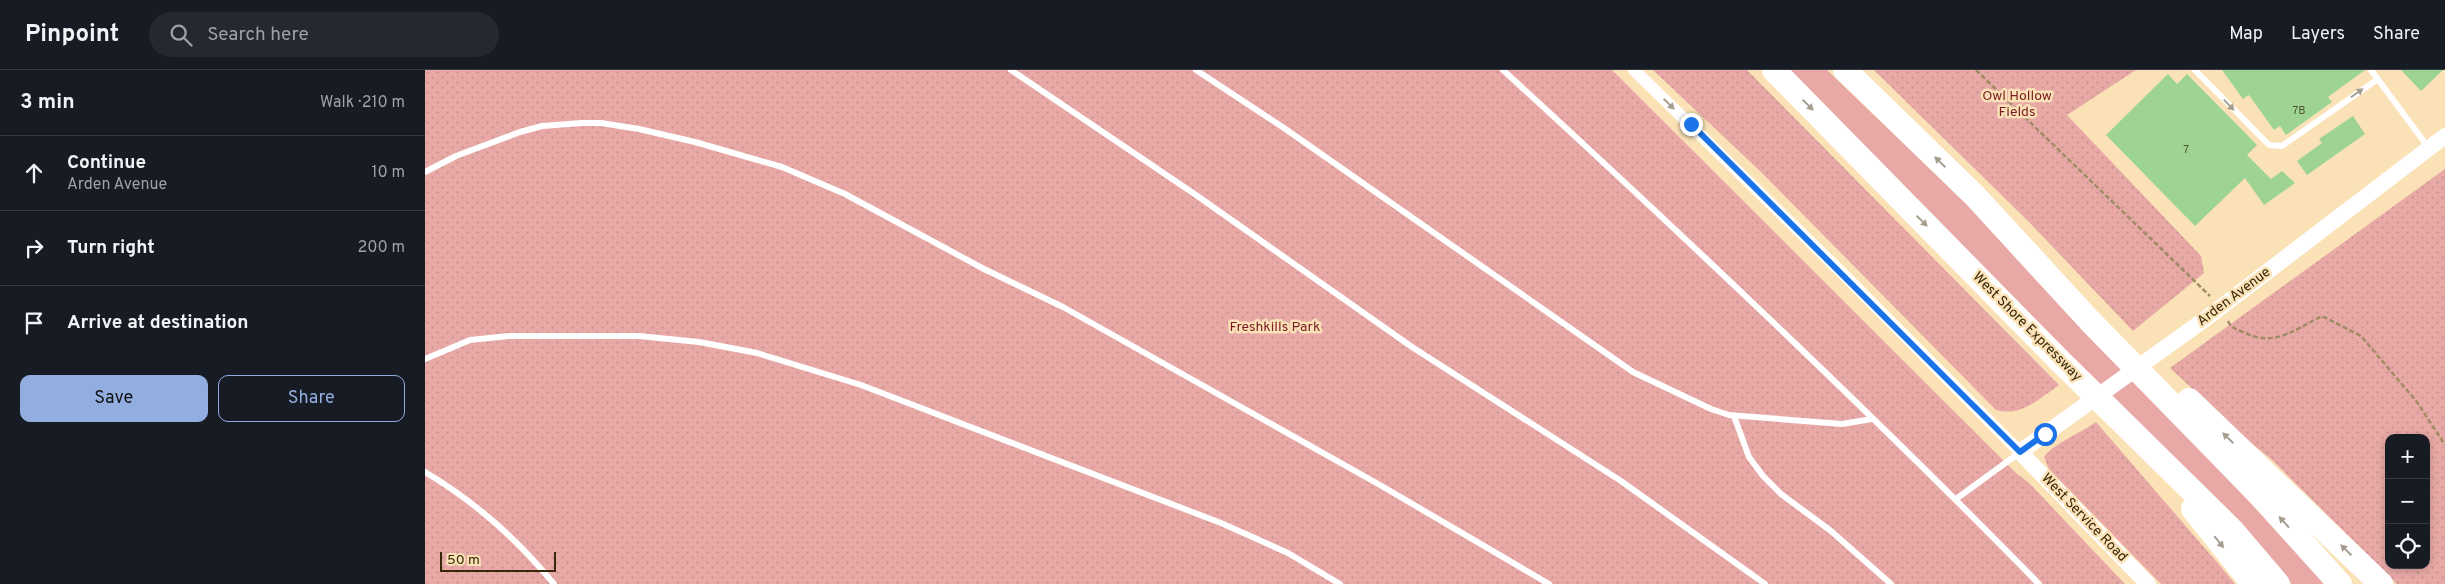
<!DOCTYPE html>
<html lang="en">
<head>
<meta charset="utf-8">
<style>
  body { margin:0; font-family:Overpass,sans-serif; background:#242831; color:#f1f3f6 }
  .controls { position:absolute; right:15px; bottom:15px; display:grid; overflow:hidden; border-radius:10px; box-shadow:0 2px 8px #0003 }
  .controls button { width:45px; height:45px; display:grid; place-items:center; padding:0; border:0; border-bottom:1px solid #363941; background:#171b24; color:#f1f3f6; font:25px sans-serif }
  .scale { position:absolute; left:15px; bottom:12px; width:116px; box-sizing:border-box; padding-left:5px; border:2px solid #382807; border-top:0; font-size:14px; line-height:18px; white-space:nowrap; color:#382807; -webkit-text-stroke:4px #fae1b6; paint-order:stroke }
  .stop { position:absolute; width:15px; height:15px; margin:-11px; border:4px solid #1a73e8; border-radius:50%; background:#fff }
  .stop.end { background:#1a73e8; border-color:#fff; box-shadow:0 1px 5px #0008 }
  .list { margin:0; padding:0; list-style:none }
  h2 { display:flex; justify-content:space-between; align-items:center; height:65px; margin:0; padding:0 20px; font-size:21px }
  h2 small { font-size:16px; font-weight:400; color:#9ea1a6 }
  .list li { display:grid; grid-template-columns:32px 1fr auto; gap:15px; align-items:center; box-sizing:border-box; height:75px; padding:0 20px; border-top:1px solid #363941 }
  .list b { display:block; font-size:19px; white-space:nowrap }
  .list p { margin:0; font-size:16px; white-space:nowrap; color:#9ea1a6 }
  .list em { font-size:16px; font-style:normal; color:#9ea1a6 }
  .actions { display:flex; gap:10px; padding:15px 20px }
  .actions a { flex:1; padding:11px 0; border:1px solid #92aee0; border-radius:10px; text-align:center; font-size:18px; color:#92aee0 }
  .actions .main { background:#92aee0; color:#111 }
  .icon { flex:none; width:28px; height:28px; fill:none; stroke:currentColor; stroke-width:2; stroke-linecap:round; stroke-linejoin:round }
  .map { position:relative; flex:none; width:2020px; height:514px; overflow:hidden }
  header { display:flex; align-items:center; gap:30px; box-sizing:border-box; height:70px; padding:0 25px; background:#171b24; border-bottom:1px solid #363941 }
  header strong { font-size:24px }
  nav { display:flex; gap:28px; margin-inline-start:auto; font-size:18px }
  .search { width:350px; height:45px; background:#242831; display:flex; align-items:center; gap:12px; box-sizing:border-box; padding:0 18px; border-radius:28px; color:#9ea1a6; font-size:19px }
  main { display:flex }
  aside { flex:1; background:#171b24 }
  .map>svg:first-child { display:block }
  .green { fill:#e8a9a6 }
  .park { fill:url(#park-dots); fill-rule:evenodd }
  .building { fill:#9dd494 }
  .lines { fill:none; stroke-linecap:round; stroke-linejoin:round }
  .path { stroke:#a08b65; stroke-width:2.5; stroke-dasharray:5 2.5; stroke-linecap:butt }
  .service { stroke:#fff; stroke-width:6 }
  .minor { stroke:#fff; stroke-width:12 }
  .tertiary { stroke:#fff; stroke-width:16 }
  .motorway { stroke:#fff; stroke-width:24 }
  .oneway { fill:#a59e8f }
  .route { stroke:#1a73e8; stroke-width:6 }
  .labels { text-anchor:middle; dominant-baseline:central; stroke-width:5; stroke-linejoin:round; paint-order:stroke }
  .number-label { font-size:11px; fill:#51532a }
  .park-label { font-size:14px; fill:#7a1a23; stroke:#fae1b6 }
  .street-label { font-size:14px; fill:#382807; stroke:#fae1b6 }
</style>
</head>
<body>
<header>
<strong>Pinpoint</strong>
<div class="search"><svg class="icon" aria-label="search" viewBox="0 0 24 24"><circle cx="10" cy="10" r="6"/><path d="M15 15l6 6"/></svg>Search here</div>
<nav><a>Map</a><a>Layers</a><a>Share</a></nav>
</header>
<main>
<aside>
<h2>3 min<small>Walk · 210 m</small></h2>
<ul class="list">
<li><svg class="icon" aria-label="ahead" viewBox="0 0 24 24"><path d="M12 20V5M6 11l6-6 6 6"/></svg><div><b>Continue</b><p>Arden Avenue</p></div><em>10 m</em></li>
<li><svg class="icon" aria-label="right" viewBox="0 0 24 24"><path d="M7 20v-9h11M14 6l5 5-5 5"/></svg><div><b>Turn right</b></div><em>200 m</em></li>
<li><svg class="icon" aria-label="arrive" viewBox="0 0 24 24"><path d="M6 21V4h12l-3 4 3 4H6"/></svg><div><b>Arrive at destination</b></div></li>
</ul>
<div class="actions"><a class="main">Save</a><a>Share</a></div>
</aside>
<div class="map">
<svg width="2020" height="514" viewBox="0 0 2020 514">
  <defs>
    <pattern id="park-dots" width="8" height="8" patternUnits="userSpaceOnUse" patternTransform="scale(1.25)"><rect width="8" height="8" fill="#e8a9a6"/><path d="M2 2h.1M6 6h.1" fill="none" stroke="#c8918d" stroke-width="1.8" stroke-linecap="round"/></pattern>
  </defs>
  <rect width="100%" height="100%" fill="#fae1b6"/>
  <polygon class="green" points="1361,0 1402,0 1551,143 1902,514 1867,514"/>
  <g class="park">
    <polygon points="0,0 1187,0 1590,402 1605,414 1700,514 0,514"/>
    <path d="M 1228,0 L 1322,0 L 1634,315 C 1614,329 1596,347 1571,340 L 1335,101 Z"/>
    <polygon points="1449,0 1711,0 1642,45 1776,186 1779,203 1708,261 1604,152"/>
    <path d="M 2020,99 L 2020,514 L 1972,514 L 1846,389 L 1821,369 L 1745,298 ZM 1964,368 L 2001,368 L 2001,495 L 1964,495 Z"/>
    <path d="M 1671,352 L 1802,504 L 1810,514 L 1736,514 L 1624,399 L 1619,387 C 1629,373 1656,363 1671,352 Z"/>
  </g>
  <g class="building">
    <polygon points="1797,0 1940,0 1903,27 1907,32 1861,65 1855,56 1849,60 1824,25 1818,29"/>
    <polygon points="1976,0 2018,0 1996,21"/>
    <polygon points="1743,4 1752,14 1762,4 1832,75 1822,85 1846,109 1857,101 1870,113 1839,135 1820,108 1770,156 1681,65"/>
    <polygon points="1928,46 1940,64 1882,105 1872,91 1897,73 1894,69"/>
  </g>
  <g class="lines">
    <g class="path">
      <polyline points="1551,0 1785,226"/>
      <path d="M 1803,251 C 1806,258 1811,259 1818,262 C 1849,278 1869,260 1897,246 L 1936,266 L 1992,332 L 2020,375"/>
    </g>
    <g class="service">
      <polyline points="586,0 771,125 987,277 1196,411 1340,514"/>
      <polyline points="771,0 859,58 1208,302 1286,339 1304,345 1417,354 1447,349"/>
      <path d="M 1078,0 C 1260,167 1441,337 1614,514"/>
      <polyline points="1770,0 1844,75 1857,76 1953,9"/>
      <polyline points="1946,0 2003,77"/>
      <polyline points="0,102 31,86 95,62 117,56 157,53 176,53 214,59 270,72 357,97 420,124 559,199 638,237 955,415 1124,514"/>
      <polyline points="0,289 45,270 84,266 214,266 274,272 332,283 436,315 796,453 863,483 915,514"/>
      <polyline points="1309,346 1324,387 1338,406 1356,424 1406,461 1466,514"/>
      <path d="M 0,402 C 49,431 93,470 129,514"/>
      <polyline points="1531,429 1594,383"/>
    </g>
    <polyline class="minor" points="1209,0 1419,205 1595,382"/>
    <polyline class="tertiary" points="1723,514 1595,382 1783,247 2020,66"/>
    <g class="motorway">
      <polyline points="1349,0 1635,291 1807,460 1853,514"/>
      <polyline points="1420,0 1550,126 1664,250 1833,423 1915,514"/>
      <polyline points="1764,330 1956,514"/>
      <polyline points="1768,439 1828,514"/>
    </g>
  </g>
  <defs><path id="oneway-solid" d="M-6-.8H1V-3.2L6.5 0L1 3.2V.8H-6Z" transform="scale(1.25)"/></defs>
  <g class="oneway">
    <use href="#oneway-solid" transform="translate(1932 23) rotate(-35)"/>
    <use href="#oneway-solid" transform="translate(1244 34) rotate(44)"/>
    <use href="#oneway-solid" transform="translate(1383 35) rotate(45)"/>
    <use href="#oneway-solid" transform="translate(1804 35) rotate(46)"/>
    <use href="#oneway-solid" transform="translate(1515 92) rotate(-136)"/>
    <use href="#oneway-solid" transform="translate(1497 151) rotate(45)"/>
    <use href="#oneway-solid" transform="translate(1803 368) rotate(-136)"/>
    <use href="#oneway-solid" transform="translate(1859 452) rotate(-132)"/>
    <use href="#oneway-solid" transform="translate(1794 472) rotate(51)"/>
    <use href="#oneway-solid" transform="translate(1921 480) rotate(-136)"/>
  </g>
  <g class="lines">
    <polyline class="route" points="1266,54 1595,382 1620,364"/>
  </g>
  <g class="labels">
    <g class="number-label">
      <text x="1874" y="41">7B</text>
      <text x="1761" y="80">7</text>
    </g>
    <g class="park-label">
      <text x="1592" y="26">Owl Hollow<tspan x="1592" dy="16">Fields</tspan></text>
      <text x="850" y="257">Freshkills Park</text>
    </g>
    <g class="street-label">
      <text transform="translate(1809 227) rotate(-37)">Arden Avenue</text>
      <text transform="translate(1602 257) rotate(45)">West Shore Expressway</text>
      <text transform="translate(1659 448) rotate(46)">West Service Road</text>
    </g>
  </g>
</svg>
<div class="controls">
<button>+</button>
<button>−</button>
<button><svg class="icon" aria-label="locate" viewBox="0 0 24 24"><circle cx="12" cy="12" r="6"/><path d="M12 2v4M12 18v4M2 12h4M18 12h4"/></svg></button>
</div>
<div class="scale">50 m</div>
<div class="stop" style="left:1620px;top:364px"></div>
<div class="stop end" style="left:1266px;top:54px"></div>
</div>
</main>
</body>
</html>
